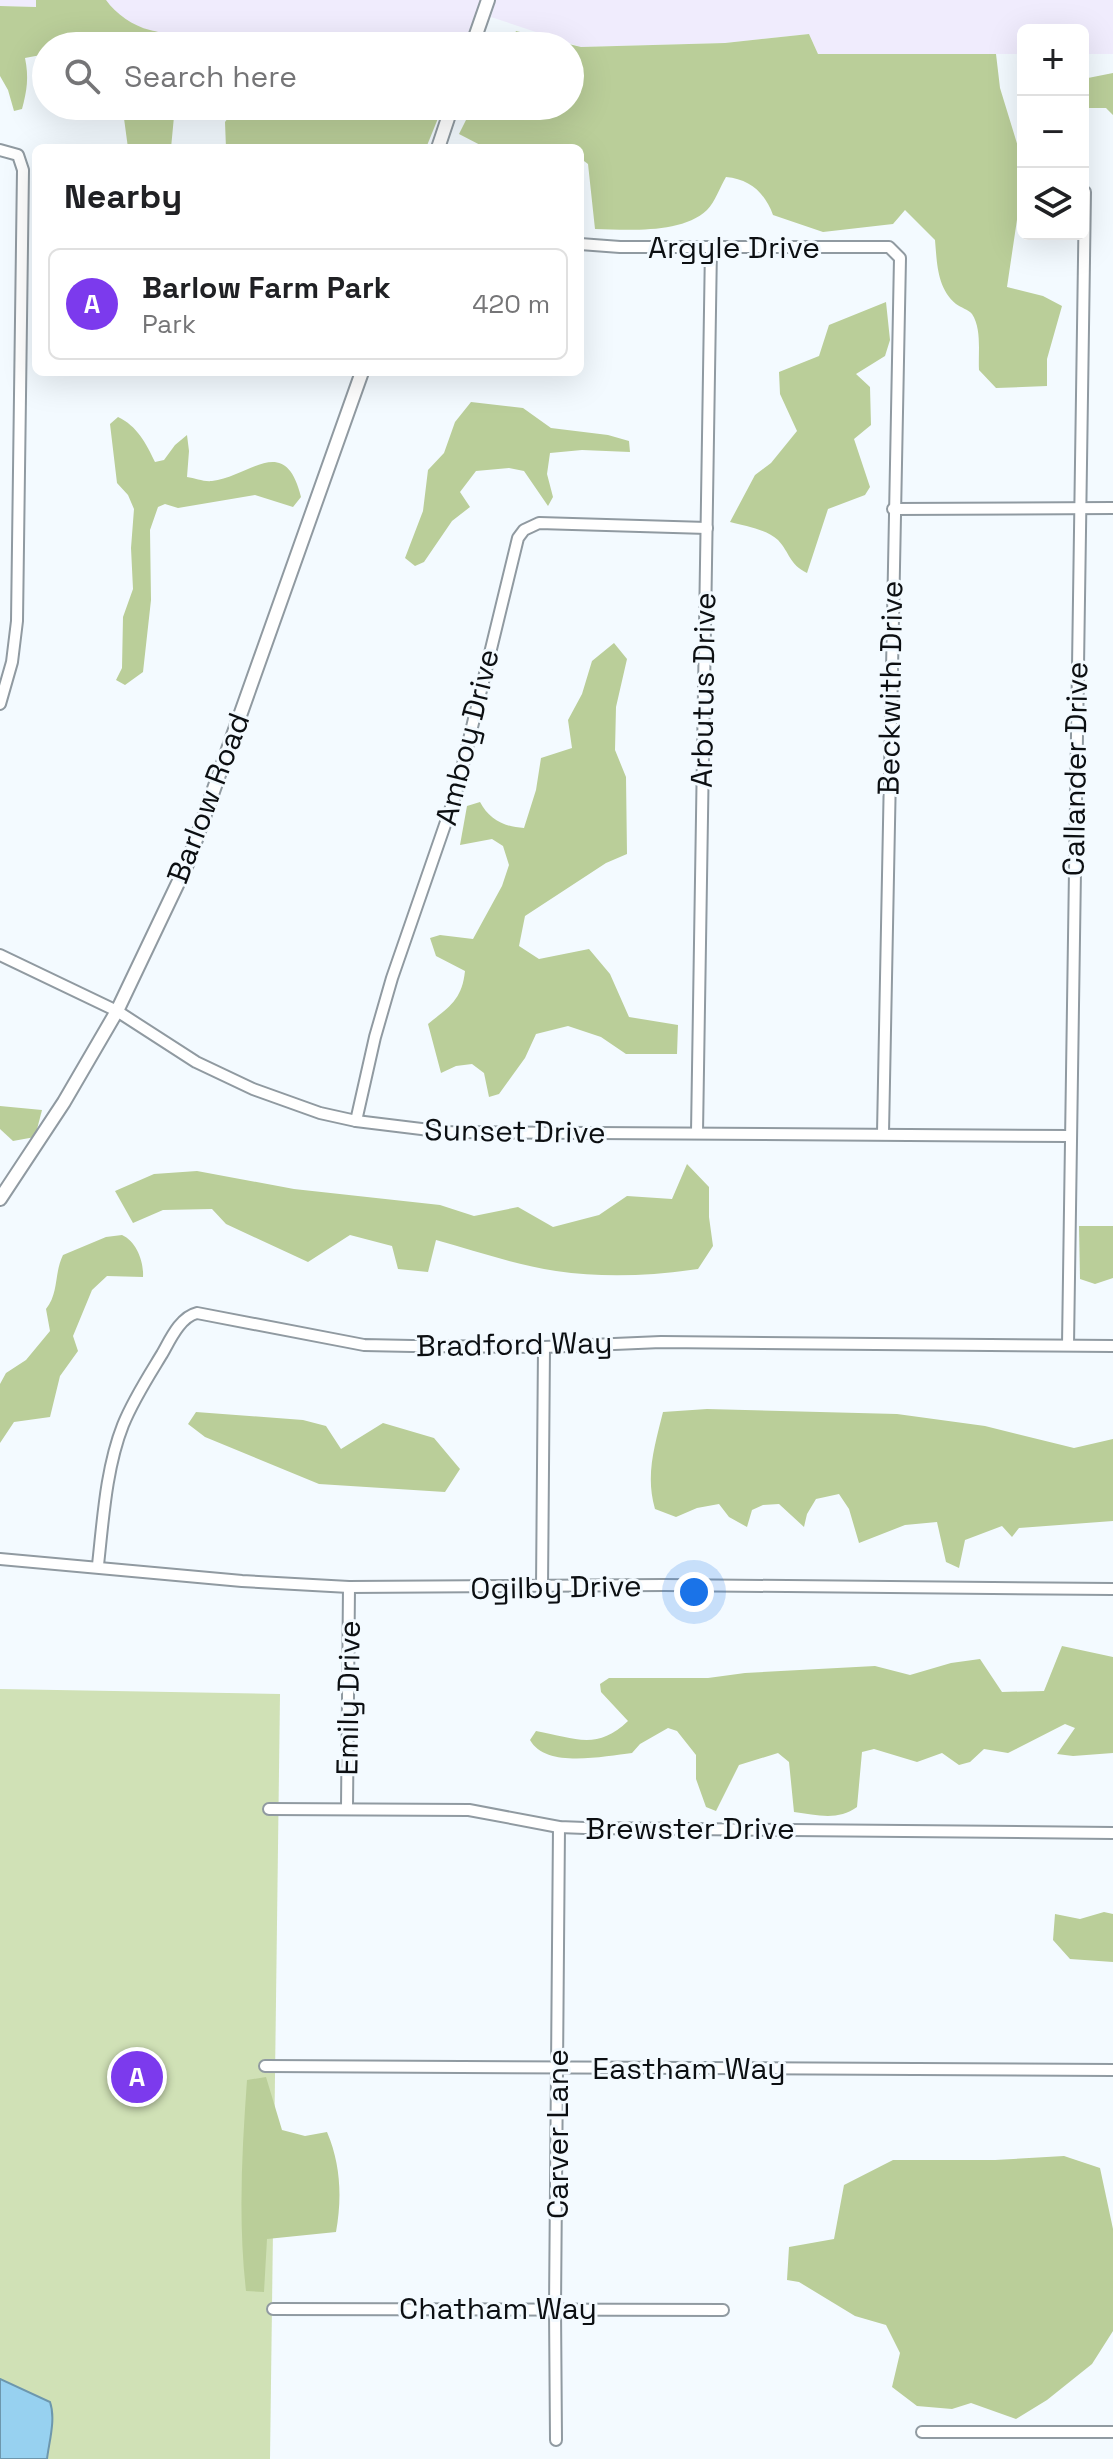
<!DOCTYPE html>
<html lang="en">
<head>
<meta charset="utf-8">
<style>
  body { margin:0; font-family:"Space Grotesk",sans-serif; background:#f6f6f6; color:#202124 }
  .controls { position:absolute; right:24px; top:24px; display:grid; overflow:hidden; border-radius:12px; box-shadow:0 8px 32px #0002 }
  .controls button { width:72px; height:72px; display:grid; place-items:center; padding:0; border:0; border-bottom:2px solid #e0e0e0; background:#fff; color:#202124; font:40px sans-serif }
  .you { position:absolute; left:694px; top:1592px; width:28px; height:28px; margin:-20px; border:6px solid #fff; border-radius:50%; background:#1a73e8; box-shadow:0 0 0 12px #1a73e833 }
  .badge { display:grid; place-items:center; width:52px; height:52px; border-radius:50%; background:#7c3aed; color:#fff; font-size:26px; font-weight:700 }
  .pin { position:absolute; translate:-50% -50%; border:4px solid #fff; box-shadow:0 2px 8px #0006 }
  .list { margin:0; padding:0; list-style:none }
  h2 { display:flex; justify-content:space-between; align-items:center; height:104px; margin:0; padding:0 32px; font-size:34px }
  h2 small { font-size:26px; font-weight:400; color:#757577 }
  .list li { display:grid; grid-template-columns:52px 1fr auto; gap:24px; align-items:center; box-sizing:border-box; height:112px; margin:0 16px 16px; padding:0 16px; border:2px solid #e0e0e0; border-radius:12px }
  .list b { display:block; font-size:30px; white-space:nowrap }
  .list p { margin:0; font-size:26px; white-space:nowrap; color:#757577 }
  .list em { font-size:26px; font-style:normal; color:#757577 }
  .icon { flex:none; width:44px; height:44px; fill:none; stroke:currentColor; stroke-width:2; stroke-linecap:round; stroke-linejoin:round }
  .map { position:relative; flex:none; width:1113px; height:2459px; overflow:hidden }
  .search { position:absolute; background:#fff; box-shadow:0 8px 32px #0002; left:32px; top:32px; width:552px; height:88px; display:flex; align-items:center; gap:20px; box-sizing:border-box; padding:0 28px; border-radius:44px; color:#757577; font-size:30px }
  .panel { position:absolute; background:#fff; box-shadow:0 8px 32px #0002; left:32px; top:144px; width:552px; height:232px; border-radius:12px }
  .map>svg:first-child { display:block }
  .commercial { fill:#f0ecfd }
  .green { fill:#d0e1b6 }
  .forest { fill:#bace99 }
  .water { fill:#97d1f0; stroke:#6d97ad; stroke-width:2 }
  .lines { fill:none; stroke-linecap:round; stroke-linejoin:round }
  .minor-casing { stroke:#909aa1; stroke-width:14 }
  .tertiary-casing { stroke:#909aa1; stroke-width:16 }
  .minor { stroke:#fff; stroke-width:10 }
  .tertiary { stroke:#fff; stroke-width:12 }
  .labels { text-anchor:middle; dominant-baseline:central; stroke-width:6; stroke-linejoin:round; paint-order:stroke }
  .street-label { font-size:30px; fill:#0c0f12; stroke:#f3faff }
</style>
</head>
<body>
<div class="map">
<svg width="1113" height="2459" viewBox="0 0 1113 2459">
  <rect width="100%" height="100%" fill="#f3faff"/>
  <g class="commercial">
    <polygon points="0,0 488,0 472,46 144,46 36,7 0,6"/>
    <polygon points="496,0 1113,0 1113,54 1083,54 1083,30 1023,30 1023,54 818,54 809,34 725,43 581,47 491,17"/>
  </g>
  <polygon class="green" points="0,1689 280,1694 270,2459 0,2459"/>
  <g class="forest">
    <path d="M 36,0 L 106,0 C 116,14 133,26 150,30 C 165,34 177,34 185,46 L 46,46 L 46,54 L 25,58 C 29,77 27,91 22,109 L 14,111 L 8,90 L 0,76 L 0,6 L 36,7 Z"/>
    <path d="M 516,31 L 581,47 L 725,43 L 809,34 L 818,54 L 996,54 L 1000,88 L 1023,163 L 1023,209 L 1018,213 L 1007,287 L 1043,296 L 1062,306 L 1047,359 L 1047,386 L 996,388 L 979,370 C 978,353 982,329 972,314 C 968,309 961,308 956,304 C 937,288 937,263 935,240 L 905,210 L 893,224 L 823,232 L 773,215 C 765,193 750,179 726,177 C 720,187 715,202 707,210 C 682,234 627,230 595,229 L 588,164 L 580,158 L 580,148 L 486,148 L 459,134 L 469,114 L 477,106 L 570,106 L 570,46 L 509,46 Z"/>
    <polygon points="1113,73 1113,115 1106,108 1083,108 1083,79"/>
    <polygon points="117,106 175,106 171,148 128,148 123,111"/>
    <polygon points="237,106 443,106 426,148 226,148 225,122"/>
    <path d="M 886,302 L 890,340 L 885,356 L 856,374 L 870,387 L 871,425 L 854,439 L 870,487 L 865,495 L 828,509 L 807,573 C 789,564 790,553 778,540 C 766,529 745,526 730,522 L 755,475 L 771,463 L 797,431 L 780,394 L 779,372 L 819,356 L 829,325 Z"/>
    <polygon points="471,402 523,408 551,428 608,435 629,441 630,452 582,450 550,453 547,474 553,497 548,506 524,471 509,468 476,471 460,492 470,507 452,521 424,562 415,566 405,558 423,511 428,470 444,453 455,422"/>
    <path d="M 118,417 C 137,426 146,443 155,462 L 164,460 L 175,445 L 187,435 L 189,451 L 187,477 C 195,478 204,482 212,481 C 250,477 285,432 301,497 L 293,507 L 255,495 L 178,508 L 165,504 L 158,507 L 150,530 L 151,600 L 143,672 L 125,685 L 116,680 L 122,668 L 123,617 L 133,589 L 131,548 L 134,509 L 128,495 L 117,483 L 110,424 Z"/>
    <path d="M 614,643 L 627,659 L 616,707 L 615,750 L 626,777 L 627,854 L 606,863 L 525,916 L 519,946 L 539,959 L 589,949 L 610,974 L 629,1017 L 678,1025 L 677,1054 L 626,1054 L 601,1037 L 568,1026 L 536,1034 L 525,1058 L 499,1094 L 489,1097 L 484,1073 L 472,1064 L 456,1066 L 441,1073 L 428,1024 C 449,1007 462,1000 465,971 L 436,956 L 430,938 L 440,935 L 473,939 L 502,886 L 509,865 L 503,846 L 492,839 L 460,845 L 467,806 L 480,802 C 489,819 504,827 524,828 L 536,790 L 541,758 L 572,748 L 568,720 L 582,694 L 592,661 Z"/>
    <polygon points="0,1106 42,1110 35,1137 13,1141 0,1129"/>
    <path d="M 687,1164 L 709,1187 L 709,1217 L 713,1246 L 698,1269 C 651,1276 603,1278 556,1271 C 516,1265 476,1251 436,1240 L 428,1272 L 398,1269 L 392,1246 L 350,1235 L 308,1262 L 226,1224 L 212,1209 L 163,1210 L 133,1223 L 115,1191 L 154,1174 L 197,1171 L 294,1189 L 440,1205 L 474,1216 L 518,1207 L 553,1227 L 599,1215 L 627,1196 L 672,1199 Z"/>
    <polygon points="1079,1226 1113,1226 1113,1278 1095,1284 1080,1279"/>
    <path d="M 122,1235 C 136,1241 144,1261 143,1277 L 107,1276 L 92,1290 L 73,1336 L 78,1351 L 60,1376 L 50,1417 L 14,1422 L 0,1443 L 0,1384 L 6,1373 L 26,1360 L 50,1331 L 46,1309 C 59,1293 54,1273 63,1255 L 106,1237 Z"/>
    <path d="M 707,1409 L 897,1414 L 985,1426 L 1074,1448 L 1113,1439 L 1113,1521 L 1019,1528 L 1012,1537 L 1002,1526 L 965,1540 L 959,1568 L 946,1562 L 937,1522 L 905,1525 L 859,1543 L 849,1509 L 839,1494 L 816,1499 L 807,1514 L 804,1527 L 779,1504 L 763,1505 L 752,1510 L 747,1527 L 729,1517 L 719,1504 L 697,1508 L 676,1517 L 655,1509 C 645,1475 655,1445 663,1412 Z"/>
    <polygon points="196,1412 303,1420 326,1426 341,1449 383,1423 434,1438 460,1469 445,1492 319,1484 205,1437 188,1424"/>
    <path d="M 1062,1646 L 1113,1657 L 1113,1753 L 1073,1756 L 1057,1754 L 1075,1728 L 1065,1724 L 1008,1753 L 984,1749 L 970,1762 L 959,1765 L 942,1753 L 917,1762 L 874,1749 L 862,1752 L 857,1807 C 838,1821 817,1815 794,1812 L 789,1762 L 778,1753 L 739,1765 L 716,1811 L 706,1807 L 696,1779 L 696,1755 L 677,1731 L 668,1728 L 640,1744 L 632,1753 C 604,1756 546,1769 530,1740 L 536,1731 C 575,1738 597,1751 628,1721 L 601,1692 L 600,1684 L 609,1678 L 708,1678 L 745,1673 L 875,1666 L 910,1675 L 951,1663 L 980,1659 L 1002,1692 L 1044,1691 Z"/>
    <polygon points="1104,1912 1113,1914 1113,1962 1070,1959 1053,1940 1055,1914 1080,1919"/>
    <path d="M 266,2077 L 282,2130 L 305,2136 L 327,2132 C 341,2165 342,2198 336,2232 L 267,2239 L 264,2292 L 246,2291 C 238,2220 242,2150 247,2080 Z"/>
    <polygon points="1064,2156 1100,2168 1113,2229 1113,2331 1092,2364 1047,2400 1016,2419 971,2403 952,2409 917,2406 892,2387 900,2353 886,2325 855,2316 799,2282 787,2280 789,2247 834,2239 844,2185 893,2160 995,2160"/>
  </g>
  <path class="water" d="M 0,2379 L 50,2402 C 56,2419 49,2442 47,2459 L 0,2459 Z"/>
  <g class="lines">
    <defs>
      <g id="minor">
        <polyline points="0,150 18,155 23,170 17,621 12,662 0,704"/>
        <polyline points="580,244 620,247 889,247 900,258 883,1133"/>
        <polyline points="893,509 1113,508"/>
        <polyline points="0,955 117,1011 196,1062 253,1089 320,1113 356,1121 446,1132 1069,1136"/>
        <polyline points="356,1121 375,1037 392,978 456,793 518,538 524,530 539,523 707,528"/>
        <polyline points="697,1133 711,247"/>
        <polyline points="1068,1345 1085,192"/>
        <polyline points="0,1559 242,1581 349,1587 664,1585 1113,1589"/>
        <path d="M 98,1565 C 103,1520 106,1468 123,1425 C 133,1400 148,1377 162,1354 C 170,1340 180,1317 197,1313 L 364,1345 L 412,1346 L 544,1347 L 661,1342 L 1113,1346"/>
        <polyline points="542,1588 544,1347"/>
        <polyline points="347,1808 349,1587"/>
        <polyline points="269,1809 469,1810 559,1827 585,1828 1113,1833"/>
        <polyline points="265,2066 1113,2070"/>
        <polyline points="273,2309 723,2310"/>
        <polyline points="922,2432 1113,2432"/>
        <polyline points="556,2440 555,2308 559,1827"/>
      </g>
      <g id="tertiary">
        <polyline points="472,46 488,0"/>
        <polyline points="438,148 452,106"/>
        <polyline points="0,1199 64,1102 117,1011 188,862 362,372"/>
      </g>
    </defs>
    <use href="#minor" class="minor-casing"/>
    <use href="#tertiary" class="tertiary-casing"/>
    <use href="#minor" class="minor"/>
    <use href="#tertiary" class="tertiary"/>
  </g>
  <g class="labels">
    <g class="street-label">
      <text x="734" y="247">Argyle Drive</text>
      <text transform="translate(890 688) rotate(-89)">Beckwith Drive</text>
      <text transform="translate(703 690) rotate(-89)">Arbutus Drive</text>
      <text transform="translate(467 737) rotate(-76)">Amboy Drive</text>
      <text transform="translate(1075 769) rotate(-89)">Callander Drive</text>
      <text transform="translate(208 798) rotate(-69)">Barlow Road</text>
      <text transform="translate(515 1131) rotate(1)">Sunset Drive</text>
      <text transform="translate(514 1344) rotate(-1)">Bradford Way</text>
      <text transform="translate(556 1587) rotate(-1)">Ogilby Drive</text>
      <text transform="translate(348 1698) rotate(-89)">Emily Drive</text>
      <text x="690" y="1828">Brewster Drive</text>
      <text x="689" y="2068">Eastham Way</text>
      <text transform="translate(557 2134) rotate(-90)">Carver Lane</text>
      <text x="498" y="2308">Chatham Way</text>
    </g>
  </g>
</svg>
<div class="controls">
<button>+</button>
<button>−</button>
<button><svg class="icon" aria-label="layers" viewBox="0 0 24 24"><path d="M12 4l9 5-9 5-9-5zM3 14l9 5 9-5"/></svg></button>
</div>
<div class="you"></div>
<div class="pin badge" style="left:137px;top:2077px">A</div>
<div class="search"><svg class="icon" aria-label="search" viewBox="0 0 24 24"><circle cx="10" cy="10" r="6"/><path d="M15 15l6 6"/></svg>Search here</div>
<section class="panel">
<h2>Nearby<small></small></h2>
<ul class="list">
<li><span class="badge">A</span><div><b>Barlow Farm Park</b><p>Park</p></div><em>420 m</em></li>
</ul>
</section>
</div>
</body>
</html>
